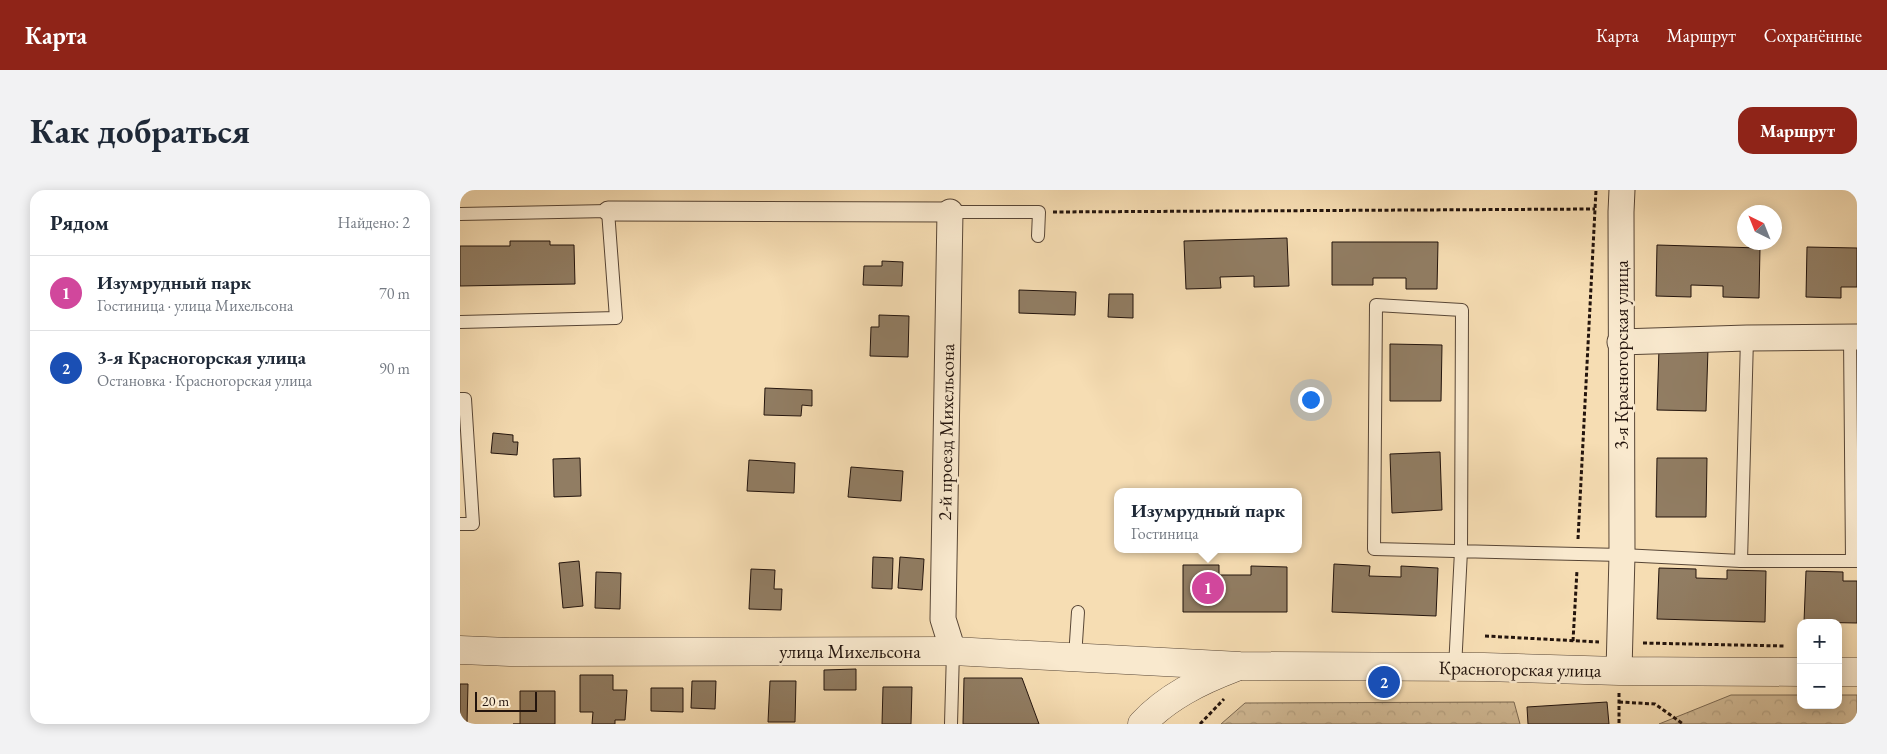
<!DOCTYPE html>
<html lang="ru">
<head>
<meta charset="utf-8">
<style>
  body { margin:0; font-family:"EB Garamond",serif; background:#f2f2f3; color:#1f2937 }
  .controls { position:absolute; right:15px; bottom:15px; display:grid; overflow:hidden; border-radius:10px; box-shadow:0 2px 12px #0003 }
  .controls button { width:45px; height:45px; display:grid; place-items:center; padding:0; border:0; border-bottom:1px solid #e0e1e3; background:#fff; color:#1f2937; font:25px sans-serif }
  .compass { position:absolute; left:1277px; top:15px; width:45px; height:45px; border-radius:50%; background:#fff; box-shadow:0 2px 12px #0003; rotate:317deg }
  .scale { position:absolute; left:15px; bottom:12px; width:62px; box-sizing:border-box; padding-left:5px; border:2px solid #23140d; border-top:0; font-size:14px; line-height:18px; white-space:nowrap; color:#23140d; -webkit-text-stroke:4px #f9e9ce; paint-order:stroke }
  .you { position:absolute; left:850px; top:209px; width:18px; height:18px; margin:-12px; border:4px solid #fff; border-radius:50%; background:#1a73e8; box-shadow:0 0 0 8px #1a73e833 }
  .badge { display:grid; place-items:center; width:32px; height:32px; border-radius:50%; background:#8f2418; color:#fff; font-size:16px; font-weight:700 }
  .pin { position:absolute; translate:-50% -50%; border:2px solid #fff; box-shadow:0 1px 5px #0006 }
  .popup { position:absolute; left:654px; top:298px; width:188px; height:65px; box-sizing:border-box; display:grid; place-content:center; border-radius:10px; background:#fff; filter:drop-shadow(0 1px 4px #0005); font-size:16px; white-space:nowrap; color:#747a83 }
  .popup b { font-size:19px; color:#1f2937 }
  .popup::after { content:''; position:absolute; left:50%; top:100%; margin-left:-10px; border:10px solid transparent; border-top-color:#fff }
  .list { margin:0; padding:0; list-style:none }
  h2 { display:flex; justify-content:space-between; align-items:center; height:65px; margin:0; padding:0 20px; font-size:21px }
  h2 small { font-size:16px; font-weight:400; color:#747a83 }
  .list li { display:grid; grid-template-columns:32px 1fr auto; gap:15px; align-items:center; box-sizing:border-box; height:75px; padding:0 20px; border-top:1px solid #e0e1e3 }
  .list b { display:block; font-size:19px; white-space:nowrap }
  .list p { margin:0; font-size:16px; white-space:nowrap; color:#747a83 }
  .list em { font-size:16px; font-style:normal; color:#747a83 }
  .map { position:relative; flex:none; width:1397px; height:534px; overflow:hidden; border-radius:15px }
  header { display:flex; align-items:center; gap:30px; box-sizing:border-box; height:70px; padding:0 25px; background:#8f2418; color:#fff }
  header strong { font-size:24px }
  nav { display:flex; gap:28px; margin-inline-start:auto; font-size:18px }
  .intro { display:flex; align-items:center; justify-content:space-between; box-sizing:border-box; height:120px; padding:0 30px }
  h1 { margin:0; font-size:35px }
  .button { padding:12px 22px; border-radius:15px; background:#8f2418; color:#fff; font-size:18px; font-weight:700 }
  main { display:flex; gap:30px; padding:0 30px }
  aside { flex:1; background:#fff; border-radius:15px; box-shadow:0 2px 12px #0003 }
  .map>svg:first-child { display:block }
  .forest { fill:url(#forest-crowns); stroke:#7a6852 }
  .building { fill:#917d63; stroke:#23140d }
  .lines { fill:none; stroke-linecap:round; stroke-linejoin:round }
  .service-casing { stroke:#584636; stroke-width:14 }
  .pedestrian-casing { stroke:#584636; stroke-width:21 }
  .minor-casing { stroke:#584636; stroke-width:27 }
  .tertiary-casing { stroke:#584636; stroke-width:29 }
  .path { stroke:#23140d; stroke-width:3; stroke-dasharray:4 2.5; stroke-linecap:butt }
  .service { stroke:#f9e9ce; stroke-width:12 }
  .pedestrian { stroke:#f9e9ce; stroke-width:19 }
  .minor { stroke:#f9e9ce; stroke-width:25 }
  .tertiary { stroke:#f9e9ce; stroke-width:28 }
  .labels { text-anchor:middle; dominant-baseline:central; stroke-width:5; stroke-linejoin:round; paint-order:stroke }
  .street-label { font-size:19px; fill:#23140d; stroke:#f9e9ce }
</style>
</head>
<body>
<header>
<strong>Карта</strong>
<nav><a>Карта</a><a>Маршрут</a><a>Сохранённые</a></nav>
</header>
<div class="intro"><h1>Как добраться</h1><a class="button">Маршрут</a></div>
<main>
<aside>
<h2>Рядом<small>Найдено: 2</small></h2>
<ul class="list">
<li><span class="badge" style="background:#d1479c">1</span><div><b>Изумрудный парк</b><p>Гостиница · улица Михельсона</p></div><em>70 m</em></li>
<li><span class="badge" style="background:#1a4fb4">2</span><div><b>3-я Красногорская улица</b><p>Остановка · Красногорская улица</p></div><em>90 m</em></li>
</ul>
</aside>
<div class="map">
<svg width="1397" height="534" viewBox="0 0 1397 534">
  <defs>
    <pattern id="forest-crowns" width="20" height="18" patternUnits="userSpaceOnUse" patternTransform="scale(1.25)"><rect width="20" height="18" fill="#d2bb97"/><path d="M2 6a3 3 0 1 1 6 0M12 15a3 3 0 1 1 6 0" fill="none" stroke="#b4a081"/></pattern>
  </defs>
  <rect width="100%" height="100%" fill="#f6ddb3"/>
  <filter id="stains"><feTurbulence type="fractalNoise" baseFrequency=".004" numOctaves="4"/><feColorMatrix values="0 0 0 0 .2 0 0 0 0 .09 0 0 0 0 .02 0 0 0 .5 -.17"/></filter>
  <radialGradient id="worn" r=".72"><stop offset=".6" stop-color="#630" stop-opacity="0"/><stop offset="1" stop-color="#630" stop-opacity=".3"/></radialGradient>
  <g class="forest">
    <polygon points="1271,505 1341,505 1341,515 1378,515 1378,505 1397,505 1397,534 1199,534"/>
    <polygon points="1054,512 1060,534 761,534 785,513"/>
  </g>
  <g class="building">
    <polygon points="827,48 829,96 794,97 794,86 760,87 761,98 726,99 724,51"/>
    <polygon points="50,51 90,51 90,55 114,55 115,94 0,96 0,56 50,56"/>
    <polygon points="872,52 978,52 977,99 946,99 946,88 913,88 913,95 872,95"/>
    <polygon points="1197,55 1300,58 1299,108 1263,107 1263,96 1231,95 1231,107 1196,106"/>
    <polygon points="1347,57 1397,58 1397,97 1381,97 1381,108 1346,107"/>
    <polygon points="422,71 443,72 442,96 403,95 404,76 422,76"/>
    <polygon points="559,100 616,102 615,125 559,123"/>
    <polygon points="649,104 673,104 673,128 648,127"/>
    <polygon points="419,125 449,126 448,167 410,166 411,137 419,137"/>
    <polygon points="930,154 982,155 981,211 930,211"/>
    <polygon points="1199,158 1248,159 1246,221 1197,220"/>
    <polygon points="305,198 352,200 352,216 342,215 341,226 304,225"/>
    <polygon points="33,243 53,245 53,252 58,252 57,265 31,263"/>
    <polygon points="980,262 982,320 932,323 930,264"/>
    <polygon points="120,268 121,306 94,307 93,269"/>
    <polygon points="1197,268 1247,268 1246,327 1196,327"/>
    <polygon points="289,270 335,273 334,303 287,301"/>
    <polygon points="391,277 443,281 441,311 388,307"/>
    <polygon points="413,367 433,368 432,399 412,398"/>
    <polygon points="440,367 464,369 462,400 438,398"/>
    <polygon points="119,371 123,416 103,418 99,373"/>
    <polygon points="874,374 910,376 909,386 941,387 941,376 978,378 976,426 872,422"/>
    <polygon points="723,375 759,375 759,385 791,385 791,376 827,377 827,422 723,422"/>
    <polygon points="1199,378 1236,379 1236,388 1267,389 1267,380 1306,381 1305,432 1197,429"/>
    <polygon points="291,379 315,380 314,399 322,399 321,420 289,419"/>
    <polygon points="1346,381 1383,382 1383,391 1397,391 1397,433 1344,432"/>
    <polygon points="136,382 161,383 160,419 135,418"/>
    <polygon points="396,479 396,500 364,500 364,480"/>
    <polygon points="120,485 153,485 153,500 167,500 165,530 155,530 155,534 132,534 133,522 120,522"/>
    <polygon points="504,488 562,488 579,534 503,534"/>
    <polygon points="232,491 256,491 255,519 231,518"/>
    <polygon points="310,491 336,491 335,532 308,532"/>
    <polygon points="0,494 8,494 7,534 0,534"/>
    <polygon points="423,497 452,497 451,534 422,534"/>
    <polygon points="191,498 223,498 223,522 191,521"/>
    <polygon points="60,501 95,501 95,534 53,534 60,534"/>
    <polygon points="1147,512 1149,534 1068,534 1067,517"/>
  </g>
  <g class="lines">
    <defs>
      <g id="service">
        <polyline points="490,22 579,22 578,46"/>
        <polyline points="0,24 148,21 156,128 0,132"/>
        <polyline points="1390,147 1392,371"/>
        <polyline points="0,209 5,209 13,334 0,334"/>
        <polyline points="1281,371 1287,148"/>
        <polyline points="615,467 618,422"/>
        <polyline points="995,478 1001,361 1002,120 916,115 914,359 1162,365 1281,371 1397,371"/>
        <polyline points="491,534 493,461"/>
      </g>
      <polyline id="pedestrian" points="148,21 490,22"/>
      <g id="minor">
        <polyline points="490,22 483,429 493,461"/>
        <polyline points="1160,152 1287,148 1397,147"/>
        <polyline points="1159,481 1162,365 1161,22 1162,0"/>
      </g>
      <g id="tertiary">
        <polyline points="0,460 50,462 493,461 780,476 1024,477 1159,481 1341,482"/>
        <polyline points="1378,482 1397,482"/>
        <path d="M 682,534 C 707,507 740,491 774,478"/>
      </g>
    </defs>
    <use href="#service" class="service-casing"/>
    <use href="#pedestrian" class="pedestrian-casing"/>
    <use href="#minor" class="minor-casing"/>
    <use href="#tertiary" class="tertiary-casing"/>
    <g class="path">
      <polyline points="593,22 1135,19"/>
      <polyline points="1118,349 1136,0"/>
      <polyline points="1025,446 1139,452"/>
      <polyline points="1113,451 1117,380"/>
      <polyline points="1183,453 1324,456"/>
      <polyline points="1159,503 1159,534"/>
      <polyline points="1159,512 1195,514 1223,534"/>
      <polyline points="740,534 764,509"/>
    </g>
    <use href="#service" class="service"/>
    <use href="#pedestrian" class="pedestrian"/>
    <use href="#minor" class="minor"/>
    <use href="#tertiary" class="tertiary"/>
  </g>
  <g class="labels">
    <g class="street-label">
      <text transform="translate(1161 165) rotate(-90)">3-я Красногорская улица</text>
      <text transform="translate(486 242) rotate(-89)">2-й проезд Михельсона</text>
      <text x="390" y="461">улица Михельсона</text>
      <text transform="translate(1060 479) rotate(1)">Красногорская улица</text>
    </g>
  </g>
  <rect width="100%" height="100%" filter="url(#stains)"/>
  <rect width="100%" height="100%" fill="url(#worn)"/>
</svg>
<div class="controls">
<button>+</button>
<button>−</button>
</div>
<svg class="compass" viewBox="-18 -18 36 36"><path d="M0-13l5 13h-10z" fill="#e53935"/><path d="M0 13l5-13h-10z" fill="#747a83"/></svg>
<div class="scale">20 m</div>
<div class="you"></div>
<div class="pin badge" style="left:748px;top:398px;background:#d1479c">1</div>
<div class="popup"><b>Изумрудный парк</b>Гостиница</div>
<div class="pin badge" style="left:924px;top:492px;background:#1a4fb4">2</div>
</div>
</main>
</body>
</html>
